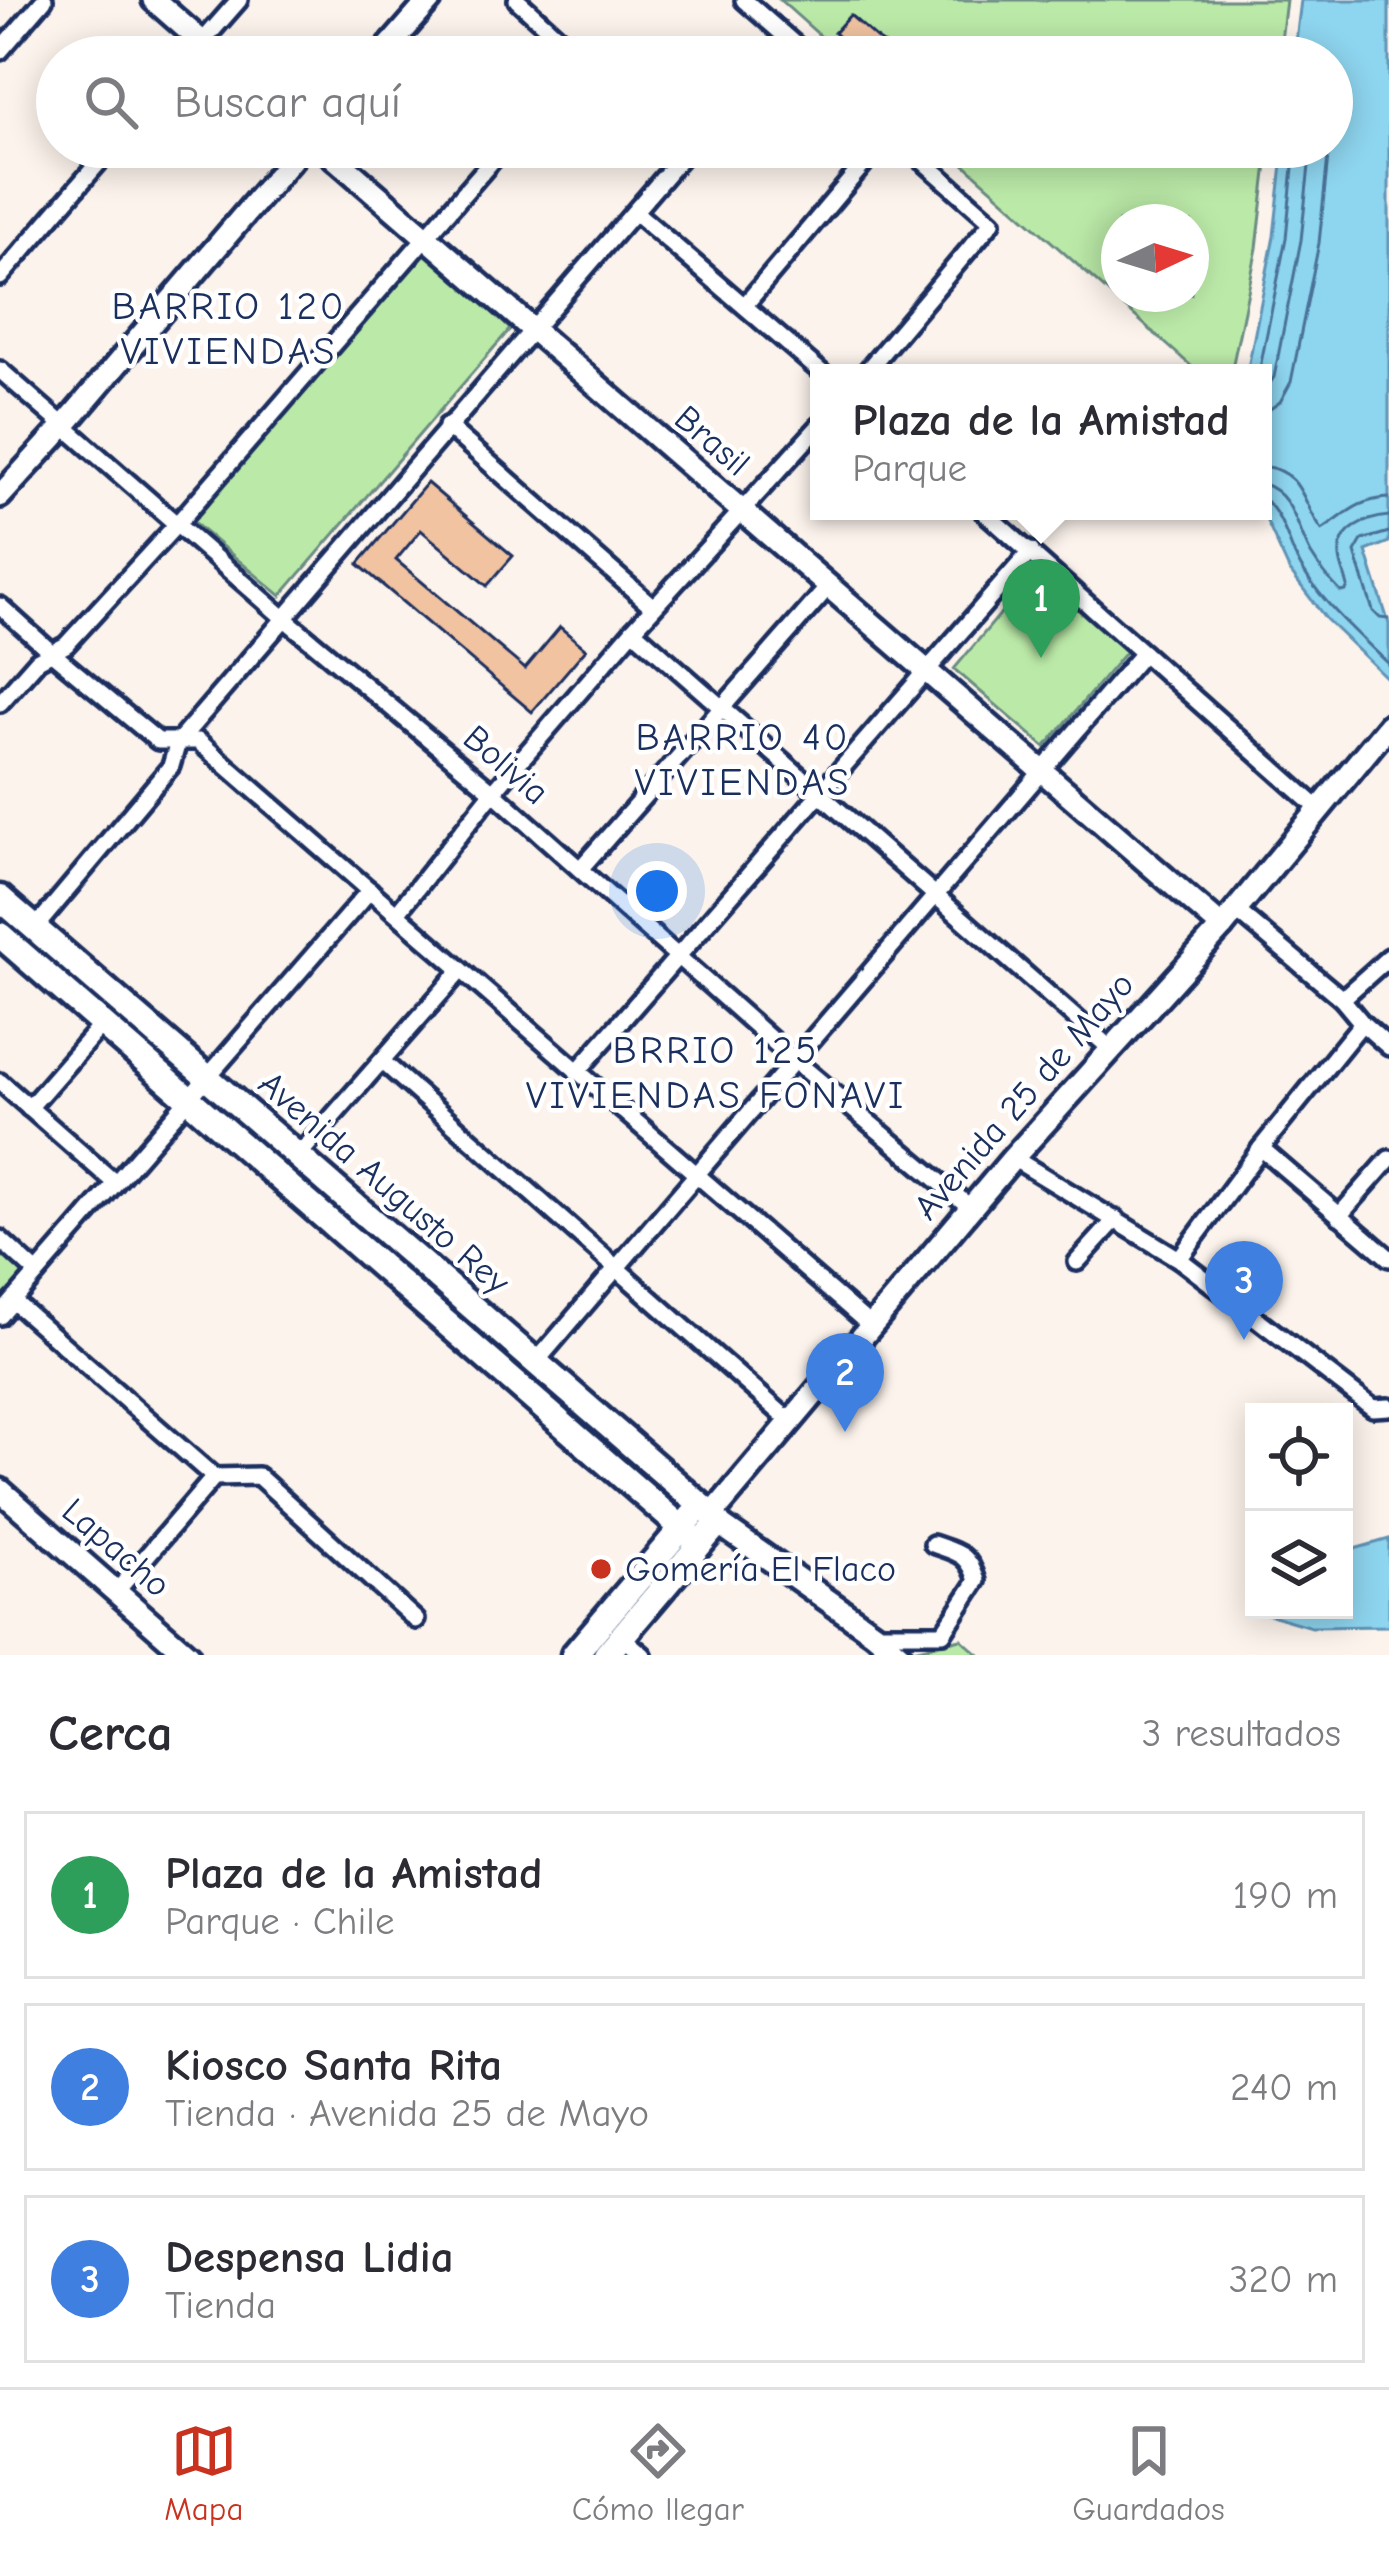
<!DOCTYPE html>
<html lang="es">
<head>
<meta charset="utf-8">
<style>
  body { margin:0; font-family:"Comic Neue",sans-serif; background:#f2f2f3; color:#2b2b33 }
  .controls { position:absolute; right:36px; bottom:36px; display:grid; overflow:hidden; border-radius:0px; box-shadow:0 6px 30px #0003 }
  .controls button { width:108px; height:108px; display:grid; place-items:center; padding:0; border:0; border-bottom:3px solid #e1e1e2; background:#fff; color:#2b2b33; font:60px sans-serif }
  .compass { position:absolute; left:1101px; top:204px; width:108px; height:108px; border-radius:50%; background:#fff; box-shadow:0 6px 30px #0003; rotate:86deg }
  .you { position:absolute; left:657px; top:891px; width:42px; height:42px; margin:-30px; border:9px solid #fff; border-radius:50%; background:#1a73e8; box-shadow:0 0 0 18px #1a73e833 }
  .badge { display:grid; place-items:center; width:78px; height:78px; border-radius:50%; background:#c8321e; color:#fff; font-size:39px; font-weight:700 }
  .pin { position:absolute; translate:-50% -99px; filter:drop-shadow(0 3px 6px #0008) }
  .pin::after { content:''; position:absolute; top:63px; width:42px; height:36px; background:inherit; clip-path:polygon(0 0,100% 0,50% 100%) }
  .popup { position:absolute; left:810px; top:364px; width:462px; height:156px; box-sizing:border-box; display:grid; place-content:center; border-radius:0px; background:#fff; filter:drop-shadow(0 3px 9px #0005); font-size:39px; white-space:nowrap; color:#7c7c81 }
  .popup b { font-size:45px; color:#2b2b33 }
  .popup::after { content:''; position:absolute; left:50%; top:100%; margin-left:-24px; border:24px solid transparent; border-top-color:#fff }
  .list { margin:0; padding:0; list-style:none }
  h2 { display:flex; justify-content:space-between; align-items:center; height:156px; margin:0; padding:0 48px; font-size:51px }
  h2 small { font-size:39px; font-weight:400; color:#7c7c81 }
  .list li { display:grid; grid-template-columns:78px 1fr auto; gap:36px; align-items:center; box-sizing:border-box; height:168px; margin:0 24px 24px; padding:0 24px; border:3px solid #e1e1e2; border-radius:0px }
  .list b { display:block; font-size:45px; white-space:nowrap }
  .list p { margin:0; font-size:39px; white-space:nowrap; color:#7c7c81 }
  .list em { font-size:39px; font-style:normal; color:#7c7c81 }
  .icon { flex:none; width:66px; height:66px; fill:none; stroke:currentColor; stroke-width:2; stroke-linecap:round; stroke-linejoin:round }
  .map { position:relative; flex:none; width:1389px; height:1655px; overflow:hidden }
  .search { position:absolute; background:#fff; box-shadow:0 6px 30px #0003; left:36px; right:36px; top:36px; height:132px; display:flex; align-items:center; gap:30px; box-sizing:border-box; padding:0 42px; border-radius:66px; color:#7c7c81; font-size:45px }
  .sheet { height:732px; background:#fff }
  nav { display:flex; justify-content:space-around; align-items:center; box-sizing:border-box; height:168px; border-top:3px solid #e1e1e2; background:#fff; font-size:33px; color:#7c7c81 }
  nav a { display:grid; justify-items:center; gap:6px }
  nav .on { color:#c8321e }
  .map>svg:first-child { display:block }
  .green { fill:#bbeaa8; stroke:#6b8c83; stroke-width:3; fill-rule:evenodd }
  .water { fill:#8ed5ef; stroke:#6093b5; stroke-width:3 }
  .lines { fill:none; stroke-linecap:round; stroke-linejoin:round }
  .shore { stroke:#497198; stroke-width:3 }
  .building { fill:#f1c3a1; stroke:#1b2f5e; stroke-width:3 }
  .street-casing { stroke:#1b2f5e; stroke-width:24 }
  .secondary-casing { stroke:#1b2f5e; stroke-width:30 }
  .primary-casing { stroke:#1b2f5e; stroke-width:33 }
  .street { stroke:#fff; stroke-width:15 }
  .secondary { stroke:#fff; stroke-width:21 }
  .primary { stroke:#fff; stroke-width:24 }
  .poi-dot { fill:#c8321e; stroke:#fff; stroke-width:4.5 }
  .labels { text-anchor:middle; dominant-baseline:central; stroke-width:9; stroke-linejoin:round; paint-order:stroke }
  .street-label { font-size:36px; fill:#1b2f5e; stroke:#fff }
  .poi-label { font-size:36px; fill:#1b2f5e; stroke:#fff; text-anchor:start }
  .neighbourhood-label { font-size:39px; letter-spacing:3px; fill:#1b2f5e; stroke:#fff }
</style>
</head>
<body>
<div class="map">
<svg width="1389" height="1655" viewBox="0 0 1389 1655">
  <rect width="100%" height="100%" fill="#fcf3ec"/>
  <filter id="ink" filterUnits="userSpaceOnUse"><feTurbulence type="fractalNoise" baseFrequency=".00833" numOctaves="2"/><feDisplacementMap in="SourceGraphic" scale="24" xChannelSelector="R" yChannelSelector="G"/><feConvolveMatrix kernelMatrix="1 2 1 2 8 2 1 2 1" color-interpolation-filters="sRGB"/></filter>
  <g filter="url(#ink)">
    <g class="green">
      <polygon points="780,0 1286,0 1279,57 844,57"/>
      <path d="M 945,147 L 1269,147 L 1257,248 L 1231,373 L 1199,373 ZM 1119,222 L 1191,222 L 1191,294 L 1119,294 Z"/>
      <polygon points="426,250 510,329 281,596 193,522"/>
      <polygon points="1038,569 1129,648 1045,747 954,669"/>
      <polygon points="0,911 180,1066 174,1075 0,924"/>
      <polygon points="224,1102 678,1495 668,1506 215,1112"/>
      <polygon points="0,1250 27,1274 0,1304"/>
      <polygon points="961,1639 979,1655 914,1655 909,1651"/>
    </g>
    <g class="water">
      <polygon points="1301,0 1389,0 1389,542 1366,551 1389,624 1389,680 1326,619 1289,570 1262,511 1263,373 1247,373 1274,236 1284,147 1332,147 1332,57 1294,57"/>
      <polygon points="1389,1539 1389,1626 1311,1627 1254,1610 1344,1610 1344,1552"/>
    </g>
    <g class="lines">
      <g class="shore">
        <polyline points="1259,373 1286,238 1295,147"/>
        <polyline points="1263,394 1274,377 1301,240 1311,147"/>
        <polyline points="1263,414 1280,402 1291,382 1319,243 1329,147"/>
        <path d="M 1263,466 C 1305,473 1301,502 1322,530 C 1346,515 1355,500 1389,498"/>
        <path d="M 1263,484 C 1293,493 1297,529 1311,554 C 1319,567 1330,581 1341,592 L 1346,591 L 1348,587 C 1346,577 1341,567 1340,557 C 1337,529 1367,518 1389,516"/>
        <path d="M 1263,499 C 1280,510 1287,538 1295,556 C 1316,598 1356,632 1389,664"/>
        <polyline points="1389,532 1362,540 1355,552 1373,611 1380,618 1389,619"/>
      </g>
    </g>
    <g class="building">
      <polygon points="850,15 890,50 884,57 861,57 834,33"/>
      <polygon points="427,483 513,556 487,586 421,530 396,560 525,669 560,627 586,649 532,712 358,564"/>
    </g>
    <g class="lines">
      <defs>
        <g id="street">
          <polyline points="517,0 580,57"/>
          <polyline points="744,0 809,57"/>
          <polyline points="0,51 44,0"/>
          <polyline points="189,57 239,0"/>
          <polyline points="769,57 786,37"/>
          <polyline points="635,212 822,373"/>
          <polyline points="0,277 112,147"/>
          <polyline points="745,305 878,147"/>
          <polyline points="0,370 285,619 493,792 793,1059 971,1208"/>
          <polyline points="865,373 992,222 907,147"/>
          <polyline points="447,426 653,607"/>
          <polyline points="983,511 1319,809"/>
          <polyline points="0,606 52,653 158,741 198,741 872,1327"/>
          <polyline points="633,630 1112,1050"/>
          <polyline points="0,703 38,660 66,645 177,524 504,147"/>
          <polyline points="580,869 829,586"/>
          <polyline points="1236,910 1342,999 1362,1023 1389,1047"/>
          <polyline points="397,913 493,792 633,630 819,426"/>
          <polyline points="35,928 171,766 178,742 690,147"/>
          <polyline points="1342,999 1389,957"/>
          <polyline points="383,1062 792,1423"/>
          <polyline points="577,1072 1031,551"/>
          <polyline points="0,1082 115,1183"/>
          <polyline points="29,1108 103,1023"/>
          <polyline points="1261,1148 1389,1258"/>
          <polyline points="298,1156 461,970"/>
          <polyline points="1013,1158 1179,1259 1373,1408 1389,1407"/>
          <polyline points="1339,1216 1389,1159"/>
          <polyline points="0,1239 37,1273"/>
          <polyline points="1179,1259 1261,1148 1362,1023"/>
          <polyline points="1077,1262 1116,1219"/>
          <polyline points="13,1301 214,1477 258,1476 416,1620"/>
          <polyline points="0,1316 370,890"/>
          <polyline points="536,1362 1143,653"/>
          <polyline points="116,1592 214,1477"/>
          <path d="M 874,1633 L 943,1633 L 977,1581 C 969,1553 958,1553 933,1544"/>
          <polyline points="618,1634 643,1655"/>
        </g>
        <g id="secondary">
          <polyline points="154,0 219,57"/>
          <polyline points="380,57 430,0"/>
          <polyline points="322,147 1222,927"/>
          <polyline points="0,496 65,425 302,147"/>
          <polyline points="0,1490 188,1655"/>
          <polyline points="712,1515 1013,1158 1222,927 1389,725"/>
          <polyline points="718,1523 874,1633 900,1655"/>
        </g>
        <g id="primary">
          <polyline points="0,898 712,1515 718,1523 606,1655"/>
          <polyline points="0,935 699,1543"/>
          <polyline points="574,1655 692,1516"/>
        </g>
      </defs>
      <use href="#street" class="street-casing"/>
      <use href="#secondary" class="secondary-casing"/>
      <use href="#primary" class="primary-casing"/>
      <use href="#street" class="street"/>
      <use href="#secondary" class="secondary"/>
      <use href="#primary" class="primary"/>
    </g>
  </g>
  <circle class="poi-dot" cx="601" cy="1569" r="12"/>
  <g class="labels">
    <g class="street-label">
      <text transform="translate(712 441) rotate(41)">Brasil</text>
      <text transform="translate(506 765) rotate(41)">Bolivia</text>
      <text transform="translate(1024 1096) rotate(-49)">Avenida 25 de Mayo</text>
      <text transform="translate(384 1183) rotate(41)">Avenida Augusto Rey</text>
      <text transform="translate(116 1548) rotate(41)">Lapacho</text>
    </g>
    <g class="poi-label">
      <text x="625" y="1569">Gomería El Flaco</text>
    </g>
    <g class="neighbourhood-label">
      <text x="229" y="306">BARRIO 120<tspan x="229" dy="45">VIVIENDAS</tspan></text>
      <text x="743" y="737">BARRIO 40<tspan x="743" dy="45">VIVIENDAS</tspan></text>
      <text x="716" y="1050">BRRIO 125<tspan x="716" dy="45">VIVIENDAS FONAVI</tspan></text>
    </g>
  </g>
</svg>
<div class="controls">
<button><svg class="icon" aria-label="locate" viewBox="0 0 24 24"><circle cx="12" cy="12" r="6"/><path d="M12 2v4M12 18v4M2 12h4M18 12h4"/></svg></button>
<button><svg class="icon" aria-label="layers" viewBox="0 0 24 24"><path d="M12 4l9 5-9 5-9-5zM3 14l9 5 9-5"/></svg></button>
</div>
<svg class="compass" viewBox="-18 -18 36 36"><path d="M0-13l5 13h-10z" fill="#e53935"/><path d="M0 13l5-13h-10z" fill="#7c7c81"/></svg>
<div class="you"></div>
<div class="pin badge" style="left:1041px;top:658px;background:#2e9e5b">1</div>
<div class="popup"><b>Plaza de la Amistad</b>Parque</div>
<div class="pin badge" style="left:845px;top:1432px;background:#3f7fe0">2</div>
<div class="pin badge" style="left:1244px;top:1340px;background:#3f7fe0">3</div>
<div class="search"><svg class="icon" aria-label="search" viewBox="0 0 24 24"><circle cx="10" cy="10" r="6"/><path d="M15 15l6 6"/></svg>Buscar aquí</div>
</div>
<section class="sheet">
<h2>Cerca<small>3 resultados</small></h2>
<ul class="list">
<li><span class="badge" style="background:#2e9e5b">1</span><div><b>Plaza de la Amistad</b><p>Parque · Chile</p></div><em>190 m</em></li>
<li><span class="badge" style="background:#3f7fe0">2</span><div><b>Kiosco Santa Rita</b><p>Tienda · Avenida 25 de Mayo</p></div><em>240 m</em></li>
<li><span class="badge" style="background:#3f7fe0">3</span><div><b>Despensa Lidia</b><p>Tienda</p></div><em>320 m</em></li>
</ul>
</section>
<nav>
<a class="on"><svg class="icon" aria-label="map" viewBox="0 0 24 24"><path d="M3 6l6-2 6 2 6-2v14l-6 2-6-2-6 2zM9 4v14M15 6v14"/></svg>Mapa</a>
<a><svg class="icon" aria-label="directions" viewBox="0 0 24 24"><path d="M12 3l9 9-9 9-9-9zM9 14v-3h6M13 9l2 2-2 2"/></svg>Cómo llegar</a>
<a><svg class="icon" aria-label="saved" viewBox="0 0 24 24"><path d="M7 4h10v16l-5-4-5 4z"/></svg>Guardados</a>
</nav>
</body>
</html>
